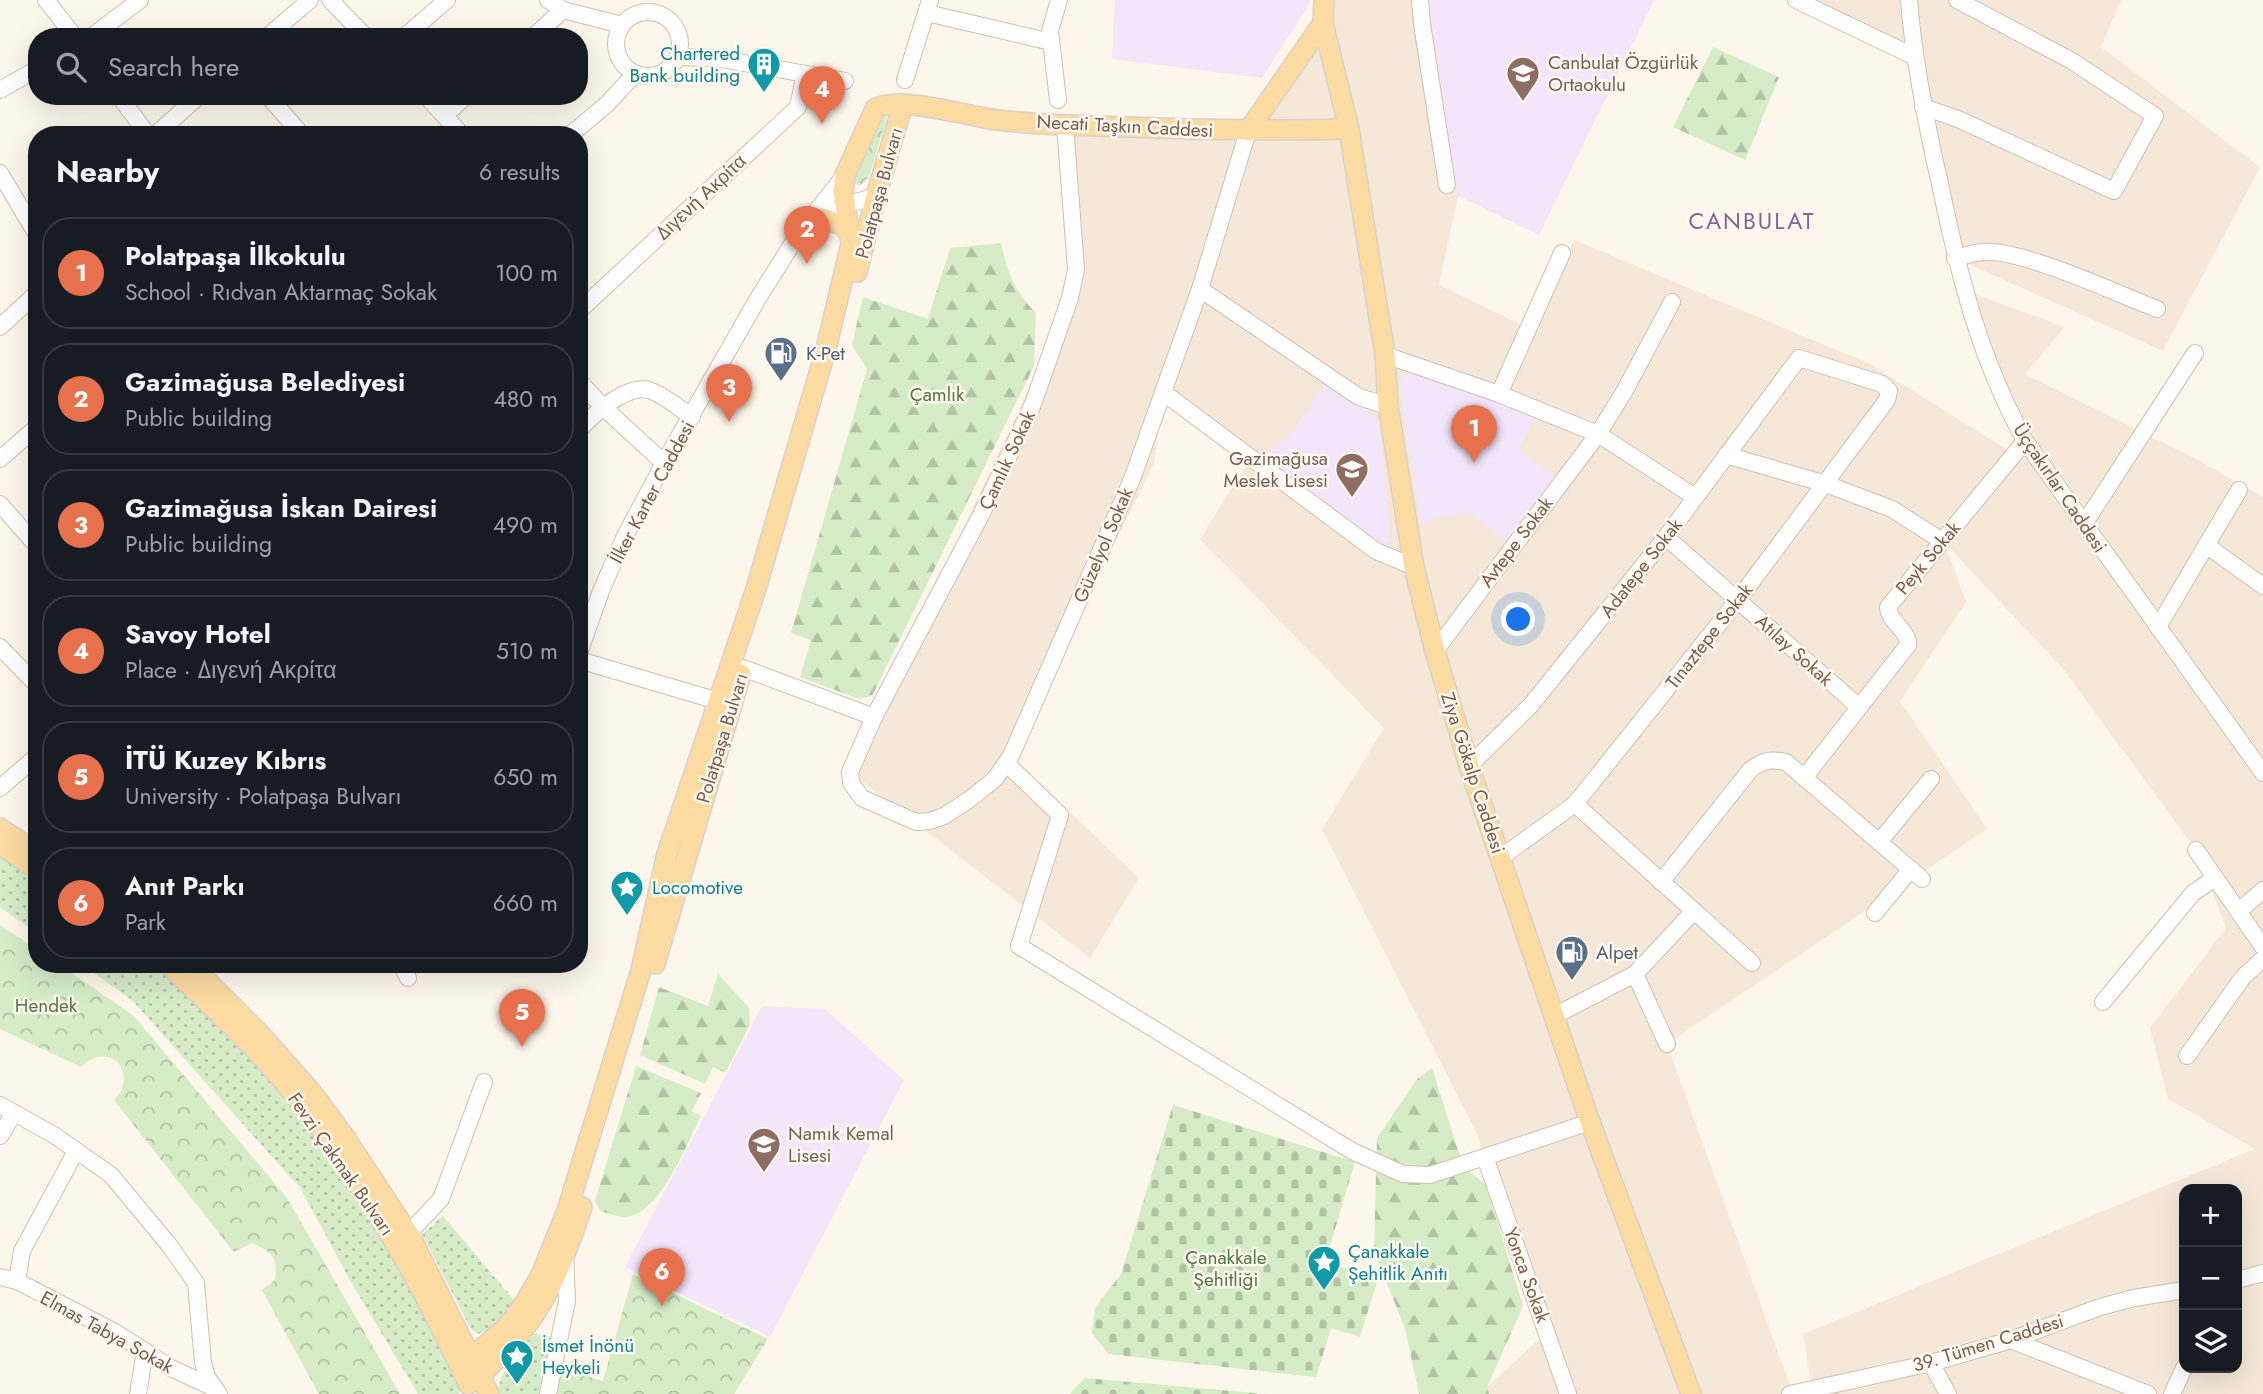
<!DOCTYPE html>
<html lang="en">
<head>
<meta charset="utf-8">
<style>
  body { margin:0; font-family:Jost,sans-serif; background:#242831; color:#f1f3f6 }
  .controls { position:absolute; right:21px; bottom:21px; display:grid; overflow:hidden; border-radius:14px; box-shadow:0 7px 28px #0002 }
  .controls button { width:63px; height:63px; display:grid; place-items:center; padding:0; border:0; border-bottom:2px solid #363941; background:#171b24; color:#f1f3f6; font:35px sans-serif }
  .you { position:absolute; left:1519px; top:620px; width:24px; height:24px; margin:-18px; border:5px solid #fff; border-radius:50%; background:#1a73e8; box-shadow:0 0 0 10px #1a73e833 }
  .badge { display:grid; place-items:center; width:46px; height:46px; border-radius:50%; background:#e8714d; color:#fff; font-size:23px; font-weight:700 }
  .pin { position:absolute; translate:-50% -58px; filter:drop-shadow(0 2px 4px #0008) }
  .pin::after { content:''; position:absolute; top:37px; width:24px; height:21px; background:inherit; clip-path:polygon(0 0,100% 0,50% 100%) }
  .list { margin:0; padding:0; list-style:none }
  h2 { display:flex; justify-content:space-between; align-items:center; height:91px; margin:0; padding:0 28px; font-size:30px }
  h2 small { font-size:23px; font-weight:400; color:#9ea1a6 }
  .list li { display:grid; grid-template-columns:46px 1fr auto; gap:21px; align-items:center; box-sizing:border-box; height:112px; margin:0 14px 14px; padding:0 14px; border:2px solid #363941; border-radius:28px }
  .list b { display:block; font-size:26px; white-space:nowrap }
  .list p { margin:0; font-size:23px; white-space:nowrap; color:#9ea1a6 }
  .list em { font-size:23px; font-style:normal; color:#9ea1a6 }
  .icon { flex:none; width:38px; height:38px; fill:none; stroke:currentColor; stroke-width:2; stroke-linecap:round; stroke-linejoin:round }
  .map { position:relative; flex:none; width:2263px; height:1394px; overflow:hidden }
  .search { position:absolute; background:#171b24; box-shadow:0 7px 28px #0002; left:28px; top:28px; width:560px; height:77px; display:flex; align-items:center; gap:18px; box-sizing:border-box; padding:0 24px; border-radius:28px; color:#9ea1a6; font-size:26px }
  .panel { position:absolute; background:#171b24; box-shadow:0 7px 28px #0002; left:28px; top:126px; width:560px; height:847px; border-radius:28px }
  .map>svg:first-child { display:block }
  .residential { fill:#f5e8d8; fill-rule:evenodd }
  .education { fill:#f3e6fa }
  .grass { fill:url(#grass-dots) }
  .forest { fill:url(#forest-firs) }
  .cemetery { fill:url(#cemetery-stones) }
  .park { fill:url(#park-crowns) }
  .lines { fill:none; stroke-linecap:round; stroke-linejoin:round }
  .minor-casing { stroke:#d0beae; stroke-width:18 }
  .major-casing { stroke:#d9d1cd; stroke-width:22 }
  .minor { stroke:#fff; stroke-width:16 }
  .major { stroke:#fcdba2; stroke-width:19 }
  .labels { text-anchor:middle; dominant-baseline:central; stroke-width:5; stroke-linejoin:round; paint-order:stroke }
  .culture-label { font-size:19px; fill:#0d838f; stroke:#fff9f0; text-anchor:start }
  .education-label { font-size:19px; fill:#785e54; stroke:#fff9f0; text-anchor:start }
  .street-label { font-size:19px; fill:#795c4c; stroke:#fff9f0 }
  .service-label { font-size:19px; fill:#4e5e75; stroke:#fff9f0; text-anchor:start }
  .park-label { font-size:19px; fill:#507940; stroke:#fff9f0 }
  .quarter-label { font-size:23px; letter-spacing:2px; fill:#856495; stroke:#fff9f0 }
</style>
</head>
<body>
<div class="map">
<svg width="2263" height="1394" viewBox="0 0 2263 1394">
  <defs>
    <pattern id="grass-dots" width="8" height="8" patternUnits="userSpaceOnUse" patternTransform="scale(1.75)"><rect width="8" height="8" fill="#d5ecc7"/><path d="M2 2h.1M6 6h.1" fill="none" stroke="#b2c2a4" stroke-width="1.8" stroke-linecap="round"/></pattern>
    <pattern id="forest-firs" width="22" height="20" patternUnits="userSpaceOnUse" patternTransform="scale(1.75)"><rect width="22" height="20" fill="#d5ecc7"/><path d="M5 1l3.5 6h-7zM16 11l3.5 6h-7z" fill="#b2c2a4"/></pattern>
    <pattern id="cemetery-stones" width="16" height="16" patternUnits="userSpaceOnUse" patternTransform="scale(1.75)"><rect width="16" height="16" fill="#d5ecc7"/><path d="M2 7V4a2 2 0 0 1 4 0v3zM10 15v-3a2 2 0 0 1 4 0v3z" fill="#b2c2a4"/></pattern>
    <pattern id="park-crowns" width="20" height="18" patternUnits="userSpaceOnUse" patternTransform="scale(1.75)"><rect width="20" height="18" fill="#d5ecc7"/><path d="M2 6a3 3 0 1 1 6 0M12 15a3 3 0 1 1 6 0" fill="none" stroke="#b2c2a4"/></pattern>
  </defs>
  <rect width="100%" height="100%" fill="#fdf6ea"/>
  <g class="residential">
    <path d="M 1325,0 L 1462,0 L 1458,196 L 1439,285 L 1528,328 L 1574,240 L 1870,364 L 2014,454 L 2025,441 L 1964,290 L 2065,327 L 2025,374 L 2196,459 L 2263,497 L 2263,1394 L 1489,1394 L 1487,1387 L 1547,1332 L 1476,1132 L 1322,829 L 1384,728 L 1200,539 L 1251,458 L 1164,394 L 1154,463 L 1011,756 L 1139,878 L 1090,958 L 850,772 L 874,717 L 1064,315 L 1075,125 L 1251,131 ZM 1944,542 L 2064,670 L 2196,850 L 2226,928 L 2150,1028 L 2168,1099 L 2255,1149 L 1803,1334 L 1812,1389 L 1793,1394 L 1667,1044 L 1987,829 L 1900,701 L 1966,602 ZM 2184,1189 L 2237,1189 L 2237,1368 L 2184,1368 Z"/>
    <polygon points="1788,0 2121,0 2101,47 2260,167 2163,351 1955,258 1913,56"/>
  </g>
  <g class="education">
    <polygon points="1115,0 1310,0 1309,5 1262,78 1112,59"/>
    <polygon points="1429,0 1654,0 1539,235 1458,196 1428,11"/>
    <polygon points="1412,370 1536,418 1518,450 1555,476 1506,541 1468,513 1420,522 1399,381"/>
    <polygon points="1325,385 1379,420 1391,541 1378,545 1263,457 1291,433"/>
    <polygon points="762,1006 825,1009 904,1080 770,1337 625,1267"/>
  </g>
  <g class="grass">
    <polygon points="0,852 37,878 37,933 0,907"/>
    <polygon points="81,964 158,964 217,1022 297,1113 366,1208 461,1388 458,1394 418,1394 351,1282 301,1189 132,1000"/>
    <path d="M 443,1216 L 514,1300 C 504,1314 495,1329 478,1334 L 471,1329 L 422,1234 Z"/>
    <path d="M 535,1334 L 552,1337 L 541,1394 L 499,1394 C 496,1371 522,1350 535,1334 Z"/>
  </g>
  <g class="forest">
    <polygon points="1713,47 1779,77 1745,160 1673,127"/>
    <path d="M 1001,243 C 1008,275 1014,290 1036,313 L 1034,366 L 872,696 L 859,699 L 800,677 L 811,640 L 791,633 L 867,369 L 852,345 L 863,297 L 928,319 L 950,248 Z"/>
    <polygon points="718,974 749,1008 750,1025 725,1073 713,1067 705,1084 640,1055 659,987 708,1006"/>
    <path d="M 636,1066 L 701,1093 L 692,1111 L 701,1116 C 686,1145 662,1211 627,1217 C 619,1218 608,1213 600,1211 L 595,1201 Z"/>
    <polygon points="1432,1068 1463,1166 1486,1185 1523,1306 1487,1387 1489,1394 1419,1394 1405,1328 1374,1252 1377,1138 1418,1078"/>
  </g>
  <g class="cemetery">
    <polygon points="1173,1105 1355,1162 1325,1262 1378,1279 1360,1337 1331,1328 1316,1377 1108,1354 1092,1333 1095,1308 1121,1274"/>
    <polygon points="1085,1378 1266,1394 1070,1394"/>
  </g>
  <g class="park">
    <polygon points="889,110 869,177 860,186 850,181 877,116"/>
    <path d="M 0,925 L 37,950 L 37,964 L 58,964 L 133,1015 L 287,1198 L 400,1394 L 319,1394 L 262,1290 L 275,1280 C 278,1257 272,1252 252,1243 L 234,1252 L 114,1100 C 140,1073 110,1039 81,1067 L 0,1029 Z"/>
    <polygon points="633,1274 768,1339 734,1394 553,1394 558,1368 603,1381"/>
  </g>
  <g class="lines">
    <defs>
      <g id="minor">
        <polyline points="46,0 75,37"/>
        <polyline points="330,0 366,37"/>
        <polyline points="548,0 563,10 622,25"/>
        <polyline points="1420,0 1422,24 1447,185"/>
        <polyline points="1796,0 1913,56"/>
        <path d="M 1909,0 C 1914,63 1926,123 1940,184 C 1959,276 1980,359 2025,441 L 2263,773"/>
        <circle cx="648" cy="44" r="32"/>
        <polyline points="927,13 1051,42"/>
        <polyline points="91,37 140,0"/>
        <polyline points="267,37 310,0"/>
        <polyline points="404,37 447,0"/>
        <polyline points="533,37 563,10"/>
        <polyline points="678,57 716,58 845,81"/>
        <polyline points="905,80 930,0"/>
        <polyline points="0,90 37,69"/>
        <polyline points="119,96 148,135"/>
        <polyline points="268,96 302,135"/>
        <polyline points="426,96 462,135"/>
        <polyline points="1058,100 1050,31 1059,0"/>
        <polyline points="1923,107 1958,119 2114,191 2155,116 2072,61 1957,0"/>
        <polyline points="445,115 466,96"/>
        <polyline points="1065,125 1076,269 1070,298 1033,404 982,513 874,717 850,772 851,783 862,798 916,822 930,821 944,816 970,799 995,779 1011,756 1132,479 1200,289 1248,131"/>
        <polyline points="155,135 199,96"/>
        <polyline points="570,135 607,104 635,74"/>
        <polyline points="0,173 37,235"/>
        <polyline points="815,222 846,205 876,196"/>
        <path d="M 1955,258 C 1964,256 1973,253 1982,252 C 2023,249 2115,293 2157,309"/>
        <polyline points="1200,289 1359,397 1388,406"/>
        <polyline points="579,311 798,107 805,74"/>
        <polyline points="0,327 37,293"/>
        <polyline points="1385,355 1499,394 1598,434 1695,497"/>
        <polyline points="579,381 603,407 664,463"/>
        <polyline points="1164,393 1376,551 1414,567"/>
        <polyline points="1499,394 1562,253"/>
        <path d="M 579,430 C 594,414 626,384 649,390 C 664,395 679,408 692,417"/>
        <polyline points="1726,455 1826,484 1892,509 1942,541"/>
        <polyline points="0,459 37,427"/>
        <polyline points="0,504 37,546"/>
        <polyline points="2084,524 2195,353"/>
        <polyline points="1666,537 1859,707"/>
        <polyline points="2206,545 2263,586"/>
        <polyline points="2158,627 2239,490"/>
        <polyline points="0,647 37,685"/>
        <polyline points="1435,651 1598,434 1624,392 1672,302"/>
        <polyline points="579,653 601,591 625,536 664,463 757,300 801,230 845,175"/>
        <polyline points="579,660 718,701"/>
        <polyline points="743,668 874,717"/>
        <polyline points="1006,763 1060,815 1019,946 1352,1151 1403,1174 1430,1175 1590,1122"/>
        <polyline points="1469,766 1531,705 1666,537 1799,358 1882,384 1889,391 1887,400 1738,600 1575,804 1500,858"/>
        <path d="M 1804,778 L 1908,645 C 1909,630 1889,623 1888,607 L 2025,441"/>
        <polyline points="0,788 37,756"/>
        <polyline points="1575,804 1752,963"/>
        <polyline points="1879,842 1931,779"/>
        <polyline points="2196,850 2263,947"/>
        <path d="M 1661,882 L 1751,769 C 1764,760 1771,759 1786,762 L 1922,879"/>
        <polyline points="2239,911 2263,890"/>
        <polyline points="1875,913 1911,869"/>
        <polyline points="401,964 408,978"/>
        <polyline points="1635,974 1667,1044"/>
        <polyline points="2103,1002 2193,893 2215,878"/>
        <polyline points="1556,1015 1635,974 1694,911"/>
        <polyline points="2187,1056 2243,977 2263,959"/>
        <polyline points="0,1105 54,1135 111,1175 169,1245 196,1283 203,1363 207,1377 219,1394"/>
        <polyline points="0,1136 14,1113"/>
        <polyline points="1485,1157 1568,1394"/>
        <polyline points="408,1234 441,1199 484,1082"/>
        <polyline points="0,1277 17,1281 115,1332 171,1368 214,1388"/>
        <polyline points="2237,1280 2263,1273"/>
        <polyline points="17,1281 22,1251 76,1151"/>
        <polyline points="2011,1340 2148,1394"/>
        <polyline points="1931,1363 1948,1394"/>
        <polyline points="138,1394 145,1351"/>
        <polyline points="548,1394 567,1301 565,1255"/>
        <polyline points="1790,1394 1931,1363 2011,1340 2100,1307 2134,1298 2184,1290"/>
        <polyline points="2172,1394 2184,1368"/>
      </g>
      <g id="major">
        <polyline points="1324,0 1323,23 1349,129 1385,355 1388,406 1414,567 1435,651 1469,766 1590,1122 1691,1394"/>
        <polyline points="1248,131 1323,23"/>
        <polyline points="822,218 842,225 849,233"/>
        <polyline points="857,272 876,196 903,104"/>
        <polyline points="0,828 37,853"/>
        <polyline points="0,844 37,870"/>
        <path d="M 168,964 C 215,1010 264,1054 304,1107 C 368,1189 421,1283 465,1377"/>
        <polyline points="190,964 261,1035 314,1095 346,1139 410,1236 489,1394"/>
        <polyline points="655,964 741,674"/>
        <path d="M 460,1367 L 508,1326 L 526,1301 L 541,1275 L 567,1211 L 641,970 L 667,854 L 755,592 L 826,349 L 851,244 L 843,190 L 845,175 L 875,109 C 893,95 965,115 990,119 C 1036,125 1083,126 1129,127 C 1202,130 1275,131 1349,129"/>
        <path d="M 468,1384 C 533,1335 557,1283 582,1207"/>
      </g>
    </defs>
    <use href="#minor" class="minor-casing"/>
    <use href="#major" class="major-casing"/>
    <use href="#minor" class="minor"/>
    <use href="#major" class="major"/>
  </g>
  <defs>
    <symbol id="building-pin" viewBox="-11 -11 22 30"><path d="M0 17L-7.5 6A9.5 9.5 0 1 1 7.5 6Z" fill="#0f9aa8" stroke="#fff9f0"/><path d="M-4-6H4V6H1V3H-1V6H-4ZM-2.5-4.3h1.7v1.8h-1.7ZM.8-4.3h1.7v1.8H.8ZM-2.5-1h1.7V.8h-1.7ZM.8-1h1.7V.8H.8Z" fill="#fff"/></symbol>
    <symbol id="school-pin" viewBox="-11 -11 22 30"><path d="M0 17L-7.5 6A9.5 9.5 0 1 1 7.5 6Z" fill="#8d6e63" stroke="#fff9f0"/><path d="M0-5L7-2L0 1L-7-2ZM-4 1L0 2.5L4 1V4Q0 6-4 4Z" fill="#fff"/></symbol>
    <symbol id="fuel-pin" viewBox="-11 -11 22 30"><path d="M0 17L-7.5 6A9.5 9.5 0 1 1 7.5 6Z" fill="#5c6f8a" stroke="#fff9f0"/><path d="M-5.5-6h7V0h2V4h1.3V-2.5L3-4.5l.8-.8L6-3V5H2.5V1h-1V6h-7ZM-4.2-4.7v3.2H.2V-4.7Z" fill="#fff"/></symbol>
    <symbol id="sight-pin" viewBox="-11 -11 22 30"><path d="M0 17L-7.5 6A9.5 9.5 0 1 1 7.5 6Z" fill="#0f9aa8" stroke="#fff9f0"/><path d="M0-6L1.8-2.2L6-1.7L2.9 1.2L3.7 5.4L0 3.3L-3.7 5.4L-2.9 1.2L-6-1.7L-1.8-2.2Z" fill="#fff"/></symbol>
  </defs>
  <g fill-rule="evenodd">
    <use href="#building-pin" x="745" y="45" width="38" height="52"/>
    <use href="#school-pin" x="1504" y="54" width="38" height="52"/>
    <use href="#fuel-pin" x="762" y="334" width="38" height="52"/>
    <use href="#school-pin" x="1333" y="450" width="38" height="52"/>
    <use href="#sight-pin" x="608" y="868" width="38" height="52"/>
    <use href="#fuel-pin" x="1553" y="933" width="38" height="52"/>
    <use href="#school-pin" x="745" y="1125" width="38" height="52"/>
    <use href="#sight-pin" x="1305" y="1243" width="38" height="52"/>
    <use href="#sight-pin" x="498" y="1337" width="38" height="52"/>
  </g>
  <g class="labels">
    <g class="culture-label">
      <text x="740" y="53" text-anchor="end">Chartered<tspan x="740" dy="22">Bank building</tspan></text>
      <text x="652" y="887">Locomotive</text>
      <text x="1348" y="1251">Çanakkale<tspan x="1348" dy="22">Şehitlik Anıtı</tspan></text>
      <text x="542" y="1345">İsmet İnönü<tspan x="542" dy="22">Heykeli</tspan></text>
    </g>
    <g class="education-label">
      <text x="1548" y="62">Canbulat Özgürlük<tspan x="1548" dy="22">Ortaokulu</tspan></text>
      <text x="1328" y="458" text-anchor="end">Gazimağusa<tspan x="1328" dy="22">Meslek Lisesi</tspan></text>
      <text x="788" y="1133">Namık Kemal<tspan x="788" dy="22">Lisesi</tspan></text>
    </g>
    <g class="street-label">
      <text transform="translate(1125 126) rotate(3)">Necati Taşkın Caddesi</text>
      <text transform="translate(879 193) rotate(-75)">Polatpaşa Bulvarı</text>
      <text transform="translate(701 197) rotate(-43)">Διγενή Ακρίτα</text>
      <text transform="translate(1007 460) rotate(-65)">Çamlık Sokak</text>
      <text transform="translate(2060 488) rotate(56)">Üççakırlar Caddesi</text>
      <text transform="translate(652 492) rotate(-62)">İlker Karter Caddesi</text>
      <text transform="translate(1516 542) rotate(-53)">Avtepe Sokak</text>
      <text transform="translate(1103 545) rotate(-67)">Güzelyol Sokak</text>
      <text transform="translate(1928 558) rotate(-50)">Peyk Sokak</text>
      <text transform="translate(1641 568) rotate(-52)">Adatepe Sokak</text>
      <text transform="translate(1709 636) rotate(-52)">Tınaztepe Sokak</text>
      <text transform="translate(1794 650) rotate(42)">Atılay Sokak</text>
      <text transform="translate(722 738) rotate(-73)">Polatpaşa Bulvarı</text>
      <text transform="translate(1473 773) rotate(72)">Ziya Gökalp Caddesi</text>
      <text transform="translate(341 1164) rotate(55)">Fevzi Çakmak Bulvarı</text>
      <text transform="translate(1527 1275) rotate(70)">Yonca Sokak</text>
      <text transform="translate(107 1332) rotate(29)">Elmas Tabya Sokak</text>
      <text transform="translate(1988 1343) rotate(-17)">39. Tümen Caddesi</text>
    </g>
    <g class="service-label">
      <text x="806" y="353">K-Pet</text>
      <text x="1596" y="952">Alpet</text>
    </g>
    <g class="park-label">
      <text x="937" y="394">Çamlık</text>
      <text x="46" y="1005">Hendek</text>
      <text x="1226" y="1257">Çanakkale<tspan x="1226" dy="22">Şehitliği</tspan></text>
    </g>
    <g class="quarter-label">
      <text x="1752" y="221">CANBULAT</text>
    </g>
  </g>
</svg>
<div class="controls">
<button>+</button>
<button>−</button>
<button><svg class="icon" aria-label="layers" viewBox="0 0 24 24"><path d="M12 4l9 5-9 5-9-5zM3 14l9 5 9-5"/></svg></button>
</div>
<div class="you"></div>
<div class="pin badge" style="left:1474px;top:463px">1</div>
<div class="pin badge" style="left:807px;top:264px">2</div>
<div class="pin badge" style="left:729px;top:422px">3</div>
<div class="pin badge" style="left:822px;top:124px">4</div>
<div class="pin badge" style="left:522px;top:1047px">5</div>
<div class="pin badge" style="left:662px;top:1306px">6</div>
<div class="search"><svg class="icon" aria-label="search" viewBox="0 0 24 24"><circle cx="10" cy="10" r="6"/><path d="M15 15l6 6"/></svg>Search here</div>
<section class="panel">
<h2>Nearby<small>6 results</small></h2>
<ul class="list">
<li><span class="badge">1</span><div><b>Polatpaşa İlkokulu</b><p>School · Rıdvan Aktarmaç Sokak</p></div><em>100 m</em></li>
<li><span class="badge">2</span><div><b>Gazimağusa Belediyesi</b><p>Public building</p></div><em>480 m</em></li>
<li><span class="badge">3</span><div><b>Gazimağusa İskan Dairesi</b><p>Public building</p></div><em>490 m</em></li>
<li><span class="badge">4</span><div><b>Savoy Hotel</b><p>Place · Διγενή Ακρίτα</p></div><em>510 m</em></li>
<li><span class="badge">5</span><div><b>İTÜ Kuzey Kıbrıs</b><p>University · Polatpaşa Bulvarı</p></div><em>650 m</em></li>
<li><span class="badge">6</span><div><b>Anıt Parkı</b><p>Park</p></div><em>660 m</em></li>
</ul>
</section>
</div>
</body>
</html>
